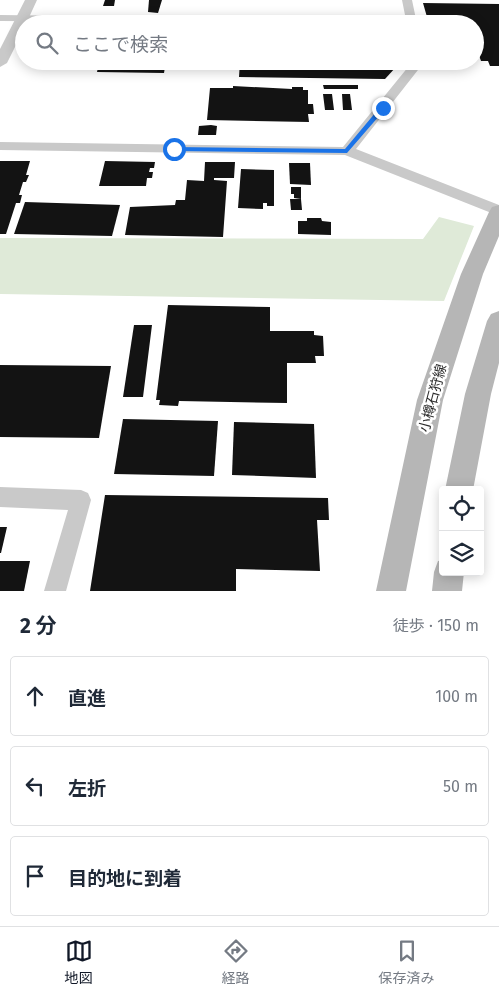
<!DOCTYPE html>
<html lang="ja">
<head>
<meta charset="utf-8">
<style>
  body { margin:0; font-family:"Fira Sans","Noto Sans JP",sans-serif; background:#f2f2f3; color:#1f2937 }
  .controls { position:absolute; right:15px; bottom:15px; display:grid; overflow:hidden; border-radius:5px; box-shadow:0 2px 12px #0003 }
  .controls button { width:45px; height:45px; display:grid; place-items:center; padding:0; border:0; border-bottom:1px solid #e0e1e3; background:#fff; color:#1f2937; font:25px sans-serif }
  .stop { position:absolute; width:15px; height:15px; margin:-11px; border:4px solid #1a73e8; border-radius:50%; background:#fff }
  .stop.end { background:#1a73e8; border-color:#fff; box-shadow:0 1px 5px #0008 }
  .list { margin:0; padding:0; list-style:none }
  h2 { display:flex; justify-content:space-between; align-items:center; height:65px; margin:0; padding:0 20px; font-size:21px }
  h2 small { font-size:16px; font-weight:400; color:#747a83 }
  .list li { display:grid; grid-template-columns:32px 1fr auto; gap:15px; align-items:center; box-sizing:border-box; height:80px; margin:0 10px 10px; padding:0 10px; border:1px solid #e0e1e3; border-radius:5px }
  .list b { display:block; font-size:19px; white-space:nowrap }
  .list em { font-size:16px; font-style:normal; color:#747a83 }
  .icon { flex:none; width:28px; height:28px; fill:none; stroke:currentColor; stroke-width:2; stroke-linecap:round; stroke-linejoin:round }
  .map { position:relative; flex:none; width:499px; height:591px; overflow:hidden }
  .search { position:absolute; background:#fff; box-shadow:0 2px 12px #0003; left:15px; right:15px; top:15px; height:55px; display:flex; align-items:center; gap:12px; box-sizing:border-box; padding:0 18px; border-radius:28px; color:#747a83; font-size:19px }
  .sheet { height:335px; background:#fff }
  nav { display:flex; justify-content:space-around; align-items:center; box-sizing:border-box; height:70px; border-top:1px solid #e0e1e3; background:#fff; font-size:14px; color:#747a83 }
  nav a { display:grid; justify-items:center; gap:2px }
  nav .on { color:#111827 }
  .map>svg:first-child { display:block }
  .green { fill:#dfead8 }
  .building { fill:#131313 }
  .lines { fill:none; stroke-linecap:round; stroke-linejoin:round }
  .minor { fill:#c9c9c9; fill-rule:evenodd }
  .tertiary { fill:#c9c9c9; fill-rule:evenodd }
  .secondary { fill:#b6b6b6; fill-rule:evenodd }
  .route { fill:#1a73e8 }
  .labels { text-anchor:middle; dominant-baseline:central; stroke-width:5; stroke-linejoin:round; paint-order:stroke }
  .street-label { font-size:14px; fill:#2c2c2c; stroke:#fff }
</style>
</head>
<body>
<div class="map">
<svg width="499" height="591" viewBox="0 0 499 591">
  <rect width="100%" height="100%" fill="#fff"/>
  <polygon class="green" points="439,217 474,226 444,301 0,294 0,238 423,239"/>
  <g class="building">
    <polygon points="105,0 115,0 114,6 103,6"/>
    <polygon points="149,0 162,0 158,13 148,12"/>
    <polygon points="423,3 499,4 499,66 490,66 488,61 481,61 475,44 475,30 478,30 475,22 429,24"/>
    <polygon points="61,61 76,61 75,65 60,65"/>
    <polygon points="92,61 166,61 164,73 97,72 99,63"/>
    <polygon points="240,61 395,61 396,67 385,79 239,77"/>
    <polygon points="323,85 358,85 358,89 324,89"/>
    <polygon points="233,86 292,89 292,87 303,87 303,90 308,90 308,104 313,104 314,114 308,114 309,122 207,120 210,88 233,88"/>
    <polygon points="323,94 332,94 334,110 325,110"/>
    <polygon points="342,94 350,94 352,110 343,110"/>
    <polygon points="211,125 217,126 216,135 198,135 199,126"/>
    <polygon points="0,161 30,161 26,175 29,175 26,182 23,182 19,195 22,195 20,203 16,203 6,234 0,234"/>
    <polygon points="105,161 155,162 154,168 150,168 149,172 153,172 152,178 147,178 146,186 99,186"/>
    <polygon points="205,162 235,162 234,178 214,178 214,180 227,181 223,237 125,235 130,207 175,205 176,200 185,200 187,180 204,181"/>
    <polygon points="289,163 310,163 311,185 290,184"/>
    <polygon points="241,169 274,170 274,206 267,206 267,203 263,203 263,209 238,208"/>
    <polygon points="291,187 301,187 301,199 294,198 294,194 291,194"/>
    <polygon points="290,199 301,199 302,210 291,210"/>
    <polygon points="25,202 120,205 112,236 14,234"/>
    <polygon points="307,218 321,218 322,221 331,222 331,235 298,234 298,221 307,221"/>
    <polygon points="168,305 270,307 270,331 314,331 314,335 323,336 324,356 315,356 316,363 287,363 287,403 179,401 178,406 159,405 160,400 156,400"/>
    <polygon points="134,325 152,325 143,397 123,397"/>
    <polygon points="0,365 111,366 99,438 0,437"/>
    <polygon points="123,419 218,421 214,476 114,474"/>
    <polygon points="234,422 314,424 316,478 232,475"/>
    <polygon points="105,495 328,498 329,520 317,520 320,571 236,569 236,591 90,591"/>
    <polygon points="0,527 7,527 1,553 0,553"/>
    <polygon points="0,561 30,561 24,591 0,591"/>
  </g>
  <g class="lines">
    <g class="minor">
      <polygon points="402,0 412,0 417,24 0,21 0,15 406,20"/>
      <polygon points="413,61 425,61 356,149 499,205 499,216 345,155 0,150 0,142 343,147"/>
      <polygon points="0,487 81,490 88,493 91,500 66,591 44,591 68,510 0,507"/>
    </g>
    <polygon class="tertiary" points="25,0 37,0 26,24 24,24 24,29 7,63 0,67 0,49"/>
    <g class="secondary">
      <polygon points="499,205 499,236 483,274 443,400 406,591 376,591 417,400 461,274 489,212 492,207"/>
      <polygon points="499,311 499,363 491,394 473,490 445,490 465,394 487,321 491,314"/>
      <polygon points="443,560 443,572 464,572 462,591 432,591 434,572 438,561"/>
    </g>
  </g>
  <polygon class="route" points="381,106 386,108 347,153 174,151 170,149 174,147 345,149"/>
  <g class="labels">
    <g class="street-label">
      <text transform="translate(433 398) rotate(-75)">小樽石狩線</text>
    </g>
  </g>
</svg>
<div class="controls">
<button><svg class="icon" aria-label="locate" viewBox="0 0 24 24"><circle cx="12" cy="12" r="6"/><path d="M12 2v4M12 18v4M2 12h4M18 12h4"/></svg></button>
<button><svg class="icon" aria-label="layers" viewBox="0 0 24 24"><path d="M12 4l9 5-9 5-9-5zM3 14l9 5 9-5"/></svg></button>
</div>
<div class="stop" style="left:174px;top:149px"></div>
<div class="stop end" style="left:383px;top:108px"></div>
<div class="search"><svg class="icon" aria-label="search" viewBox="0 0 24 24"><circle cx="10" cy="10" r="6"/><path d="M15 15l6 6"/></svg>ここで検索</div>
</div>
<section class="sheet">
<h2>2 分<small>徒歩 · 150 m</small></h2>
<ul class="list">
<li><svg class="icon" aria-label="ahead" viewBox="0 0 24 24"><path d="M12 20V5M6 11l6-6 6 6"/></svg><div><b>直進</b></div><em>100 m</em></li>
<li><svg class="icon" aria-label="left" viewBox="0 0 24 24"><path d="M17 20v-9H6M10 6l-5 5 5 5"/></svg><div><b>左折</b></div><em>50 m</em></li>
<li><svg class="icon" aria-label="arrive" viewBox="0 0 24 24"><path d="M6 21V4h12l-3 4 3 4H6"/></svg><div><b>目的地に到着</b></div></li>
</ul>
</section>
<nav>
<a class="on"><svg class="icon" aria-label="map" viewBox="0 0 24 24"><path d="M3 6l6-2 6 2 6-2v14l-6 2-6-2-6 2zM9 4v14M15 6v14"/></svg>地図</a>
<a><svg class="icon" aria-label="directions" viewBox="0 0 24 24"><path d="M12 3l9 9-9 9-9-9zM9 14v-3h6M13 9l2 2-2 2"/></svg>経路</a>
<a><svg class="icon" aria-label="saved" viewBox="0 0 24 24"><path d="M7 4h10v16l-5-4-5 4z"/></svg>保存済み</a>
</nav>
</body>
</html>
